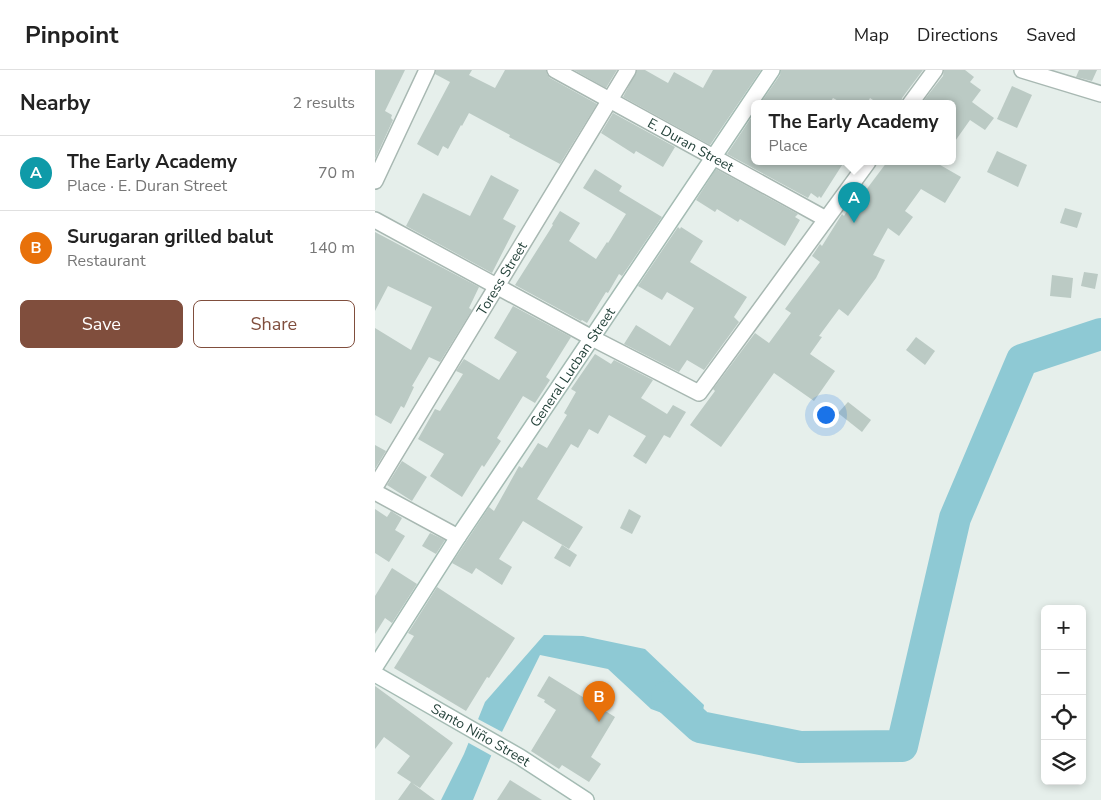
<!DOCTYPE html>
<html lang="en">
<head>
<meta charset="utf-8">
<style>
  body { margin:0; font-family:"Nunito Sans",sans-serif; background:#f6f6f6; color:#222 }
  .controls { position:absolute; right:15px; bottom:15px; display:grid; overflow:hidden; border-radius:8px; box-shadow:0 2px 8px #0003 }
  .controls button { width:45px; height:45px; display:grid; place-items:center; padding:0; border:0; border-bottom:1px solid #e0e0e0; background:#fff; color:#222; font:25px sans-serif }
  .you { position:absolute; left:450px; top:344px; width:18px; height:18px; margin:-12px; border:4px solid #fff; border-radius:50%; background:#1a73e8; box-shadow:0 0 0 8px #1a73e833 }
  .badge { display:grid; place-items:center; width:32px; height:32px; border-radius:50%; background:#804e3d; color:#fff; font-size:16px; font-weight:700 }
  .pin { position:absolute; translate:-50% -41px; filter:drop-shadow(0 1px 2px #0008) }
  .pin::after { content:''; position:absolute; top:26px; width:18px; height:15px; background:inherit; clip-path:polygon(0 0,100% 0,50% 100%) }
  .popup { position:absolute; left:376px; top:30px; width:205px; height:65px; box-sizing:border-box; display:grid; place-content:center; border-radius:8px; background:#fff; filter:drop-shadow(0 1px 4px #0005); font-size:16px; white-space:nowrap; color:#767676 }
  .popup b { font-size:19px; color:#222 }
  .popup::after { content:''; position:absolute; left:50%; top:100%; margin-left:-10px; border:10px solid transparent; border-top-color:#fff }
  .list { margin:0; padding:0; list-style:none }
  h2 { display:flex; justify-content:space-between; align-items:center; height:65px; margin:0; padding:0 20px; font-size:21px }
  h2 small { font-size:16px; font-weight:400; color:#767676 }
  .list li { display:grid; grid-template-columns:32px 1fr auto; gap:15px; align-items:center; box-sizing:border-box; height:75px; padding:0 20px; border-top:1px solid #e0e0e0 }
  .list b { display:block; font-size:19px; white-space:nowrap }
  .list p { margin:0; font-size:16px; white-space:nowrap; color:#767676 }
  .list em { font-size:16px; font-style:normal; color:#767676 }
  .actions { display:flex; gap:10px; padding:15px 20px }
  .actions a { flex:1; padding:11px 0; border:1px solid #804e3d; border-radius:8px; text-align:center; font-size:18px; color:#804e3d }
  .actions .main { background:#804e3d; color:#fff }
  .icon { flex:none; width:28px; height:28px; fill:none; stroke:currentColor; stroke-width:2; stroke-linecap:round; stroke-linejoin:round }
  .map { position:relative; flex:none; width:726px; height:730px; overflow:hidden }
  header { display:flex; align-items:center; gap:30px; box-sizing:border-box; height:70px; padding:0 25px; background:#fff; border-bottom:1px solid #e0e0e0 }
  header strong { font-size:24px }
  nav { display:flex; gap:28px; margin-inline-start:auto; font-size:18px }
  main { display:flex }
  aside { flex:1; background:#fff }
  .map>svg:first-child { display:block }
  .water { fill:#8ec9d4 }
  .pier { fill:#e6efeb }
  .lines { fill:none; stroke-linecap:round; stroke-linejoin:round }
  .river { stroke:#8ec9d4; stroke-width:32 }
  .building { fill:#bbcac4 }
  .street-casing { stroke:#a8b8b2; stroke-width:18 }
  .secondary-casing { stroke:#a4bbb3; stroke-width:18 }
  .street { stroke:#fff; stroke-width:15 }
  .secondary { stroke:#fff; stroke-width:15 }
  .labels { text-anchor:middle; dominant-baseline:central; stroke-width:4; stroke-linejoin:round; paint-order:stroke }
  .street-label { font-size:14px; fill:#24423a; stroke:#f7fbf9 }
</style>
</head>
<body>
<header>
<strong>Pinpoint</strong>
<nav><a>Map</a><a>Directions</a><a>Saved</a></nav>
</header>
<main>
<aside>
<h2>Nearby<small>2 results</small></h2>
<ul class="list">
<li><span class="badge" style="background:#0f9aa8">A</span><div><b>The Early Academy</b><p>Place · E. Duran Street</p></div><em>70 m</em></li>
<li><span class="badge" style="background:#e8710a">B</span><div><b>Surugaran grilled balut</b><p>Restaurant</p></div><em>140 m</em></li>
</ul>
<div class="actions"><a class="main">Save</a><a>Share</a></div>
</aside>
<div class="map">
<svg width="726" height="730" viewBox="0 0 726 730">
  <rect width="100%" height="100%" fill="#e6efeb"/>
  <polygon class="water" points="169,565 208,566 270,579 329,635 325,657 276,639 233,599 165,585 121,674 98,730 66,730 89,684 110,632"/>
  <polygon class="pier" points="101,648 129,663 119,687 92,672"/>
  <g class="lines">
    <polyline class="river" points="292,627 325,657 425,677 527,676 580,448 647,290 726,264"/>
  </g>
  <g class="building">
    <polygon points="0,0 30,0 10,41 17,45 16,48 18,50 0,89"/>
    <polygon points="61,0 97,0 94,5 120,18 130,0 171,0 172,4 175,8 222,34 185,94 134,67 135,65 94,43 87,56 86,55 73,79 68,76 63,86 42,74 75,12 60,4"/>
    <polygon points="199,0 242,0 231,18"/>
    <polygon points="262,0 270,0 293,13 299,2 328,18 338,0 386,0 335,75 248,27"/>
    <polygon points="406,0 548,0 527,28 526,34 504,34 495,28 492,34 469,34 458,28 454,34 385,34 405,5"/>
    <polygon points="569,0 590,0 599,7 595,12 606,20 597,32 619,48 610,60 595,50 578,74 578,34 546,34 568,6"/>
    <polygon points="704,0 722,0 717,11 701,7"/>
    <polygon points="637,16 657,25 642,58 622,49"/>
    <polygon points="380,42 380,92 469,92 446,128 444,126 443,128 436,123 433,128 352,84"/>
    <polygon points="238,43 300,77 288,97 261,81 259,84 226,63"/>
    <polygon points="622,81 652,95 643,117 612,102"/>
    <polygon points="512,92 560,92 586,107 570,133 546,119 530,141 538,147 524,166 513,158 498,185 510,190 501,208 473,246 464,239 444,266 447,267 435,284 460,301 439,331 399,303 346,377 315,355 340,321 338,319 380,263 394,273 416,243 410,239 445,192 437,186 445,174 447,176 467,144 469,146 486,118 491,120"/>
    <polygon points="220,99 247,116 244,121 287,147 247,206 244,204 233,223 231,222 212,253 207,250 206,251 140,215 178,155 177,154 185,141 205,153 194,171 221,189 232,172 233,173 251,144 208,118"/>
    <polygon points="341,99 423,144 420,147 425,150 410,176 365,149 363,152 342,139 340,142 321,130"/>
    <polygon points="116,105 144,120 128,149 141,156 117,203 31,156 48,123 95,146"/>
    <polygon points="690,138 707,143 702,158 685,153"/>
    <polygon points="303,157 305,159 306,157 328,171 315,192 372,227 359,247 364,252 329,300 312,290 304,302 249,274 261,255 295,276 319,238 292,222 287,230 263,216"/>
    <polygon points="0,162 104,217 94,238 97,240 65,292 54,287 37,316 39,317 29,338 26,336 16,354 0,345 0,258 36,280 57,237 13,216 0,241"/>
    <polygon points="709,202 723,204 720,219 706,216"/>
    <polygon points="677,205 698,208 696,228 675,226"/>
    <polygon points="138,236 196,267 171,307 175,310 160,333 148,326 122,368 126,371 109,397 107,395 87,427 55,406 69,384 43,369 60,339 65,341 88,304 81,301 89,289 124,310 142,282 119,268"/>
    <polygon points="541,267 560,281 550,295 531,280"/>
    <polygon points="220,284 236,294 239,290 278,310 266,328 292,344 298,335 311,342 295,368 289,365 271,394 258,386 271,366 234,345 223,364 214,359 203,378 196,374 162,429 208,457 194,479 148,451 124,489 137,497 127,515 101,498 97,504 77,493 114,437 119,441 144,396 147,398 163,373 172,378 192,345 189,343 201,322 196,319"/>
    <polygon points="473,332 496,350 487,362 463,343"/>
    <polygon points="0,375 11,381 0,399"/>
    <polygon points="27,391 52,407 37,431 12,415"/>
    <polygon points="0,439 12,447 16,441 27,448 20,460 30,466 14,492 0,483"/>
    <polygon points="254,439 266,446 257,464 245,458"/>
    <polygon points="55,463 70,470 61,484 47,476"/>
    <polygon points="187,475 202,485 195,497 179,488"/>
    <polygon points="17,498 42,514 17,553 10,548 0,564 0,526"/>
    <polygon points="62,517 140,568 114,608 112,607 91,641 19,598 39,566 33,563"/>
    <polygon points="174,606 240,647 216,687 226,694 214,712 187,695 184,699 156,681 181,640 169,632 170,630 162,626"/>
    <polygon points="0,616 78,673 45,718 37,713 60,730 23,730 36,712 22,703 35,686 9,667 0,679"/>
    <polygon points="135,710 167,730 122,730"/>
  </g>
  <g class="lines">
    <defs>
      <g id="street">
        <path id="s1" d="M 180,0 L 451,149"/>
        <polyline points="647,0 726,24"/>
        <polyline points="535,34 560,0"/>
        <polyline points="0,111 52,0"/>
        <polyline points="0,150 217,268 324,323 493,92"/>
        <path id="s2" d="M 0,417 L 253,0"/>
        <polyline points="0,422 83,467"/>
      </g>
      <g id="secondary">
        <path id="s3" d="M 0,597 L 83,467 L 397,0"/>
        <path id="s4" d="M 0,604 L 145,687 L 211,730"/>
      </g>
    </defs>
    <use href="#street" class="street-casing"/>
    <use href="#secondary" class="secondary-casing"/>
    <use href="#street" class="street"/>
    <use href="#secondary" class="secondary"/>
  </g>
  <g class="labels">
    <g class="street-label">
      <text stroke="none"><textPath href="#s1" startOffset="155">E. Duran Street</textPath></text>
      <text stroke="none"><textPath href="#s2" startOffset="244">Toress Street</textPath></text>
      <text stroke="none"><textPath href="#s3" startOffset="359">General Lucban Street</textPath></text>
      <text stroke="none"><textPath href="#s4" startOffset="122">Santo Niño Street</textPath></text>
    </g>
  </g>
</svg>
<div class="controls">
<button>+</button>
<button>−</button>
<button><svg class="icon" aria-label="locate" viewBox="0 0 24 24"><circle cx="12" cy="12" r="6"/><path d="M12 2v4M12 18v4M2 12h4M18 12h4"/></svg></button>
<button><svg class="icon" aria-label="layers" viewBox="0 0 24 24"><path d="M12 4l9 5-9 5-9-5zM3 14l9 5 9-5"/></svg></button>
</div>
<div class="you"></div>
<div class="pin badge" style="left:479px;top:153px;background:#0f9aa8">A</div>
<div class="popup"><b>The Early Academy</b>Place</div>
<div class="pin badge" style="left:224px;top:652px;background:#e8710a">B</div>
</div>
</main>
</body>
</html>
